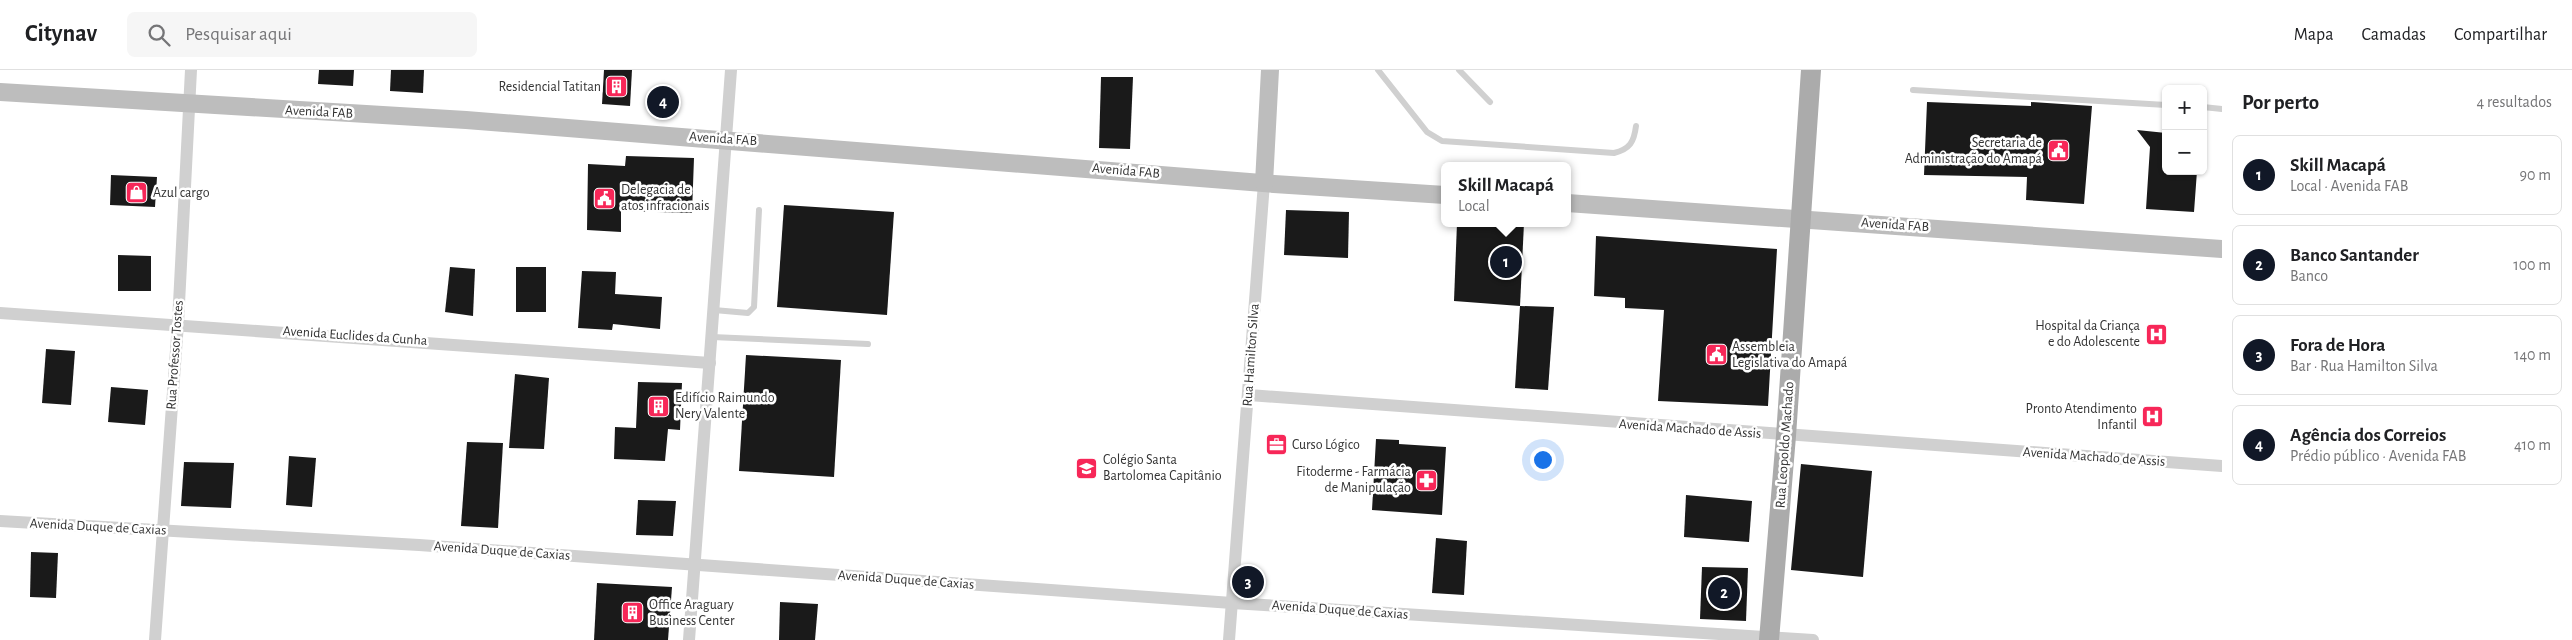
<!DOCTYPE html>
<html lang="pt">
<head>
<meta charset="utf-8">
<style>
  body { margin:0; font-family:"Alegreya Sans",sans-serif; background:#f6f6f6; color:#202124 }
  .controls { position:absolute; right:15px; top:15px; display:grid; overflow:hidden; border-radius:8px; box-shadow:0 1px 4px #0004 }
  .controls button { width:45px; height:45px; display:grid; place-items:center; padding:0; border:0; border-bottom:1px solid #e0e0e0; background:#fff; color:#202124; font:25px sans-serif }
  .you { position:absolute; left:1542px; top:389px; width:18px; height:18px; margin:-12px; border:4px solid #fff; border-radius:50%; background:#1a73e8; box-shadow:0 0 0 8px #1a73e833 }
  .badge { display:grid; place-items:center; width:32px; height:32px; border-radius:50%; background:#111827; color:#fff; font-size:16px; font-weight:700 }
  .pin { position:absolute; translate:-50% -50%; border:2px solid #fff; box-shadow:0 1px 5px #0006 }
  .popup { position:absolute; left:1441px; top:92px; width:130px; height:65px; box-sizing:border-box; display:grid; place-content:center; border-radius:8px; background:#fff; filter:drop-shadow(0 1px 4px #0005); font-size:16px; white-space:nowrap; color:#757577 }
  .popup b { font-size:19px; color:#202124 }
  .popup::after { content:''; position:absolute; left:50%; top:100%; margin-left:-10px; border:10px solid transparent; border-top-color:#fff }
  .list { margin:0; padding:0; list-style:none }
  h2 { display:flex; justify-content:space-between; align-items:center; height:65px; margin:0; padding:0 20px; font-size:21px }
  h2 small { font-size:16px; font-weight:400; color:#757577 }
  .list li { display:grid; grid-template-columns:32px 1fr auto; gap:15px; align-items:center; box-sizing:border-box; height:80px; margin:0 10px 10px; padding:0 10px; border:1px solid #e0e0e0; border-radius:8px }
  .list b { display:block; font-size:19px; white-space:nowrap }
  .list p { margin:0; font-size:16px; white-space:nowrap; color:#757577 }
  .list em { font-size:16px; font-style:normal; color:#757577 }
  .icon { flex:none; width:28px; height:28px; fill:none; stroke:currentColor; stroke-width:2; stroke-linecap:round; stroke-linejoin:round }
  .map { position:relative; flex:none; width:2222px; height:570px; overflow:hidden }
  header { display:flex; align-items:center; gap:30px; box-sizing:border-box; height:70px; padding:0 25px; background:#fff; border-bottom:1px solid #e0e0e0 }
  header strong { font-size:24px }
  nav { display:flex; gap:28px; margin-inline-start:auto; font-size:18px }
  .search { width:350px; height:45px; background:#f6f6f6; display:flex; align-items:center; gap:12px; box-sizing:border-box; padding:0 18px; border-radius:8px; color:#757577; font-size:19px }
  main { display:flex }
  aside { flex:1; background:#fff }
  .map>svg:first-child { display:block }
  .building { fill:#1a1a1a }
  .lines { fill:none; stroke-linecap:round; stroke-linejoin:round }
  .lane { stroke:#d0d0d0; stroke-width:6 }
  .street { stroke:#d0d0d0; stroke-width:12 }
  .secondary { stroke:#bdbdbd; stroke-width:18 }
  .primary { stroke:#ababab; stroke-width:20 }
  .labels { text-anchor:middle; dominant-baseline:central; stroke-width:5; stroke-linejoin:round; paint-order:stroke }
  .poi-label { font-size:14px; fill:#333; stroke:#fff; text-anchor:start }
  .street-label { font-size:14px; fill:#333; stroke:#fff }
</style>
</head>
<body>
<header>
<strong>Citynav</strong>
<div class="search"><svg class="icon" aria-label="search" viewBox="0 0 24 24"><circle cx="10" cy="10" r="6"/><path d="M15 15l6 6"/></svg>Pesquisar aqui</div>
<nav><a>Mapa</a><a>Camadas</a><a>Compartilhar</a></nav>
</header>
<main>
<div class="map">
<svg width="2222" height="570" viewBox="0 0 2222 570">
  <rect width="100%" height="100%" fill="#fff"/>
  <g class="building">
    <polygon points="319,0 354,0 353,16 318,14"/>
    <polygon points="391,0 424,0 423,23 390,21"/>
    <polygon points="604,0 632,0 630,36 602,34"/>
    <polygon points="1101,7 1133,7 1130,79 1099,78"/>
    <polygon points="1927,32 2031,36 2031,32 2092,36 2084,134 2026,130 2027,107 1924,105"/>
    <polygon points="2137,60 2166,63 2166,101 2197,101 2194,142 2146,139 2150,77"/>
    <polygon points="626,86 694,88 692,143 621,141 621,162 587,160 588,94 625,96"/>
    <polygon points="111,105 157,107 155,137 110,135"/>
    <polygon points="784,135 894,142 887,245 777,237"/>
    <polygon points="1286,140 1349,142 1348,188 1284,185"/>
    <polygon points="1457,153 1524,153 1520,236 1454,231"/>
    <polygon points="1596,166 1777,179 1768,336 1658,331 1664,240 1625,238 1625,228 1594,226"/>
    <polygon points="118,185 151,186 151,221 118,221"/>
    <polygon points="450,197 475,199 473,246 445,242"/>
    <rect x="516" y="197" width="30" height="45"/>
    <polygon points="582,201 616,202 615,224 662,227 660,259 613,254 612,260 578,258"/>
    <polygon points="1520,236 1554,237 1548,320 1515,318"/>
    <polygon points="46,279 75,281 71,335 42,333"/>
    <polygon points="746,285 841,290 834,407 739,401"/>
    <polygon points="515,304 549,308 544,379 509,378"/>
    <polygon points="638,312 682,313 680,360 668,359 665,391 614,389 615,357 636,358"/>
    <polygon points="111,317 148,320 145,355 108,352"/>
    <polygon points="1376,369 1399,370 1399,374 1446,377 1442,445 1372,440"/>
    <polygon points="467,372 503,373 498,458 461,456"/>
    <polygon points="289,386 316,388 312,437 286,435"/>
    <polygon points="184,392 234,393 231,438 181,436"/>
    <polygon points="1801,394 1872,401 1863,507 1791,500"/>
    <polygon points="1686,425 1752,431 1749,472 1684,467"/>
    <polygon points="638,430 676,431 673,466 636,465"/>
    <polygon points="1436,468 1467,471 1464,525 1432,523"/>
    <polygon points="31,482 58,483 56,528 30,527"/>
    <polygon points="1702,497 1748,498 1746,551 1700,549"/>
    <polygon points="597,513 672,517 668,570 594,570"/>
    <polygon points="780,532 818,534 815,570 779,570"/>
  </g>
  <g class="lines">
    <g class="lane">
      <path d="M 1378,0 L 1427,62 L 1442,71 L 1614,83 C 1630,79 1634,72 1636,56"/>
      <polyline points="1459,0 1490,32"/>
      <polyline points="1913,20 2166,35"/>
      <polyline points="2203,37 2222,39"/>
      <polyline points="714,240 748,243 754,237 759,140"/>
      <polyline points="712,267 868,274"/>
    </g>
    <g class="street">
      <polyline points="0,243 710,293"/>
      <polyline points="1249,325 2222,396"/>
      <polyline points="0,451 419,475 1232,533 1813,570"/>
      <polyline points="155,570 178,253 191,0"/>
      <polyline points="689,570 731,0"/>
      <polyline points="1229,570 1264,113"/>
    </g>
    <g class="secondary">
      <polyline points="0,22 466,50 1274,114 1445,125"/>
      <polyline points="1264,113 1270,0"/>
      <polyline points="1567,133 2222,179"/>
    </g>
    <polyline class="primary" points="1769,570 1786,366 1811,0"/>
  </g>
  <defs>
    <symbol id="building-square" viewBox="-11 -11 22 22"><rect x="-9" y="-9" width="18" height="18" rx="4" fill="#f72758" stroke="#fff"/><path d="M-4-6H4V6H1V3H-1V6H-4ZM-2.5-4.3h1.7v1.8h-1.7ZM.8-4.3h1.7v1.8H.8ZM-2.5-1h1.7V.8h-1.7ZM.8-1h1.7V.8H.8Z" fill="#fff"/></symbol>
    <symbol id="civic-square" viewBox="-11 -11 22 22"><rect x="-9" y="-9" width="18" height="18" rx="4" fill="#f72758" stroke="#fff"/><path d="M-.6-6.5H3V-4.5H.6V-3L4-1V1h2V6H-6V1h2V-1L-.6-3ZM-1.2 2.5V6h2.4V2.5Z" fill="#fff"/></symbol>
    <symbol id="shop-square" viewBox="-11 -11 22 22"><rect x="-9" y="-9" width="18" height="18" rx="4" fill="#f72758" stroke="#fff"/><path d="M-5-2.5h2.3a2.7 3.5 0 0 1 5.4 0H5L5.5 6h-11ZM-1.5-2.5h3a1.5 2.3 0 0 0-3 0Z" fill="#fff"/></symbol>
    <symbol id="hospital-square" viewBox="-11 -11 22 22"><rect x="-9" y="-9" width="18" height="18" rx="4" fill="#f72758" stroke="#fff"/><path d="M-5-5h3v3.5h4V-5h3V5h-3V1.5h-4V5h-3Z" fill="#fff"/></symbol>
    <symbol id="office-square" viewBox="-11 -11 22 22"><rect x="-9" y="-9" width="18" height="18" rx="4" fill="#f72758" stroke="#fff"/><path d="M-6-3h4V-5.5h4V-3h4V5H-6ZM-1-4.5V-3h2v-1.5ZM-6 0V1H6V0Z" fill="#fff"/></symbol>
    <symbol id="school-square" viewBox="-11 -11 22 22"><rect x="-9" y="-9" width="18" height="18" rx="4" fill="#f72758" stroke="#fff"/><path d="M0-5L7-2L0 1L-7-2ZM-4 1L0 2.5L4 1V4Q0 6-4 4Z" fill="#fff"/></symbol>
    <symbol id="pharmacy-square" viewBox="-11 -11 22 22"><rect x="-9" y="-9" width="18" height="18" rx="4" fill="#f72758" stroke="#fff"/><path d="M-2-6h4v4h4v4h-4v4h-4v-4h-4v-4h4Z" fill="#fff"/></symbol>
  </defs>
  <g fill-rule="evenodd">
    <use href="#building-square" x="604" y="4" width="25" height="25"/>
    <use href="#civic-square" x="2046" y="68" width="25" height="25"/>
    <use href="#shop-square" x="124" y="110" width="25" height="25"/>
    <use href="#civic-square" x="592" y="116" width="25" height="25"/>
    <use href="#hospital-square" x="2144" y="252" width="25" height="25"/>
    <use href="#civic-square" x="1704" y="272" width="25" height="25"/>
    <use href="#building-square" x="646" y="324" width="25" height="25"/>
    <use href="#hospital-square" x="2140" y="334" width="25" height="25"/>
    <use href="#office-square" x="1264" y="362" width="25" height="25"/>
    <use href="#school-square" x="1074" y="386" width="25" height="25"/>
    <use href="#pharmacy-square" x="1414" y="398" width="25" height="25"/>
    <use href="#building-square" x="620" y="530" width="25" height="25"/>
  </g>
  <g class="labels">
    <g class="poi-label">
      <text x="601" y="17" text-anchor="end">Residencial Tatitan</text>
      <text x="2042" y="73" text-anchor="end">Secretaria de<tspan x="2042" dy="16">Administração do Amapá</tspan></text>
      <text x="621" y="120">Delegacia de<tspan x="621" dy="16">atos infracionais</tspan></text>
      <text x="153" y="123">Azul cargo</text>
      <text x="2140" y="256" text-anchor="end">Hospital da Criança<tspan x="2140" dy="16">e do Adolescente</tspan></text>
      <text x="1732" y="277">Assembleia<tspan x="1732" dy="16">Legislativa do Amapá</tspan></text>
      <text x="675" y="328">Edifício Raimundo<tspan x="675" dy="16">Nery Valente</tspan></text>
      <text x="2137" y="339" text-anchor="end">Pronto Atendimento<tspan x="2137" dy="16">Infantil</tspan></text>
      <text x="1292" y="375">Curso Lógico</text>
      <text x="1103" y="390">Colégio Santa<tspan x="1103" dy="16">Bartolomea Capitânio</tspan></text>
      <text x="1411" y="402" text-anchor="end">Fitoderme - Farmácia<tspan x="1411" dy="16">de Manipulação</tspan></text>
      <text x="649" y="535">Office Araguary<tspan x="649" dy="16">Business Center</tspan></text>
    </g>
    <g class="street-label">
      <text transform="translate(319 42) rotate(3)">Avenida FAB</text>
      <text transform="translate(723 69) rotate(4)">Avenida FAB</text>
      <text transform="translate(1126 101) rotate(5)">Avenida FAB</text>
      <text transform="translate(1895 155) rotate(4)">Avenida FAB</text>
      <text transform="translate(355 266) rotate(4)">Avenida Euclides da Cunha</text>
      <text transform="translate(175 285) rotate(-86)">Rua Professor Tostes</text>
      <text transform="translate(1251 285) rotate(-86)">Rua Hamilton Silva</text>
      <text transform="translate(1690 359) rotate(4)">Avenida Machado de Assis</text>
      <text transform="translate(1785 375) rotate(-86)">Rua Leopoldo Machado</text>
      <text transform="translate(2094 387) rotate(4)">Avenida Machado de Assis</text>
      <text transform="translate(98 457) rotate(3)">Avenida Duque de Caxias</text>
      <text transform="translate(502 481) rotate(4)">Avenida Duque de Caxias</text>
      <text transform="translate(906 510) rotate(4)">Avenida Duque de Caxias</text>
      <text transform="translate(1340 540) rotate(4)">Avenida Duque de Caxias</text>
    </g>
  </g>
</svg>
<div class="controls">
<button>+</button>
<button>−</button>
</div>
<div class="you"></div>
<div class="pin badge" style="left:1506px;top:192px">1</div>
<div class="popup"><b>Skill Macapá</b>Local</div>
<div class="pin badge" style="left:1724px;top:523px">2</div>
<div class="pin badge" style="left:1248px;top:512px">3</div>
<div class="pin badge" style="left:663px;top:32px">4</div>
</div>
<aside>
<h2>Por perto<small>4 resultados</small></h2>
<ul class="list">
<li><span class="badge">1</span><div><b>Skill Macapá</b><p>Local · Avenida FAB</p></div><em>90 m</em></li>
<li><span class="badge">2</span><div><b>Banco Santander</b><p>Banco</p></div><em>100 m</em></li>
<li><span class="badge">3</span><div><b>Fora de Hora</b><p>Bar · Rua Hamilton Silva</p></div><em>140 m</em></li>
<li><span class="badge">4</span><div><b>Agência dos Correios</b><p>Prédio público · Avenida FAB</p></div><em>410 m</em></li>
</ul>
</aside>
</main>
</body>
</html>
